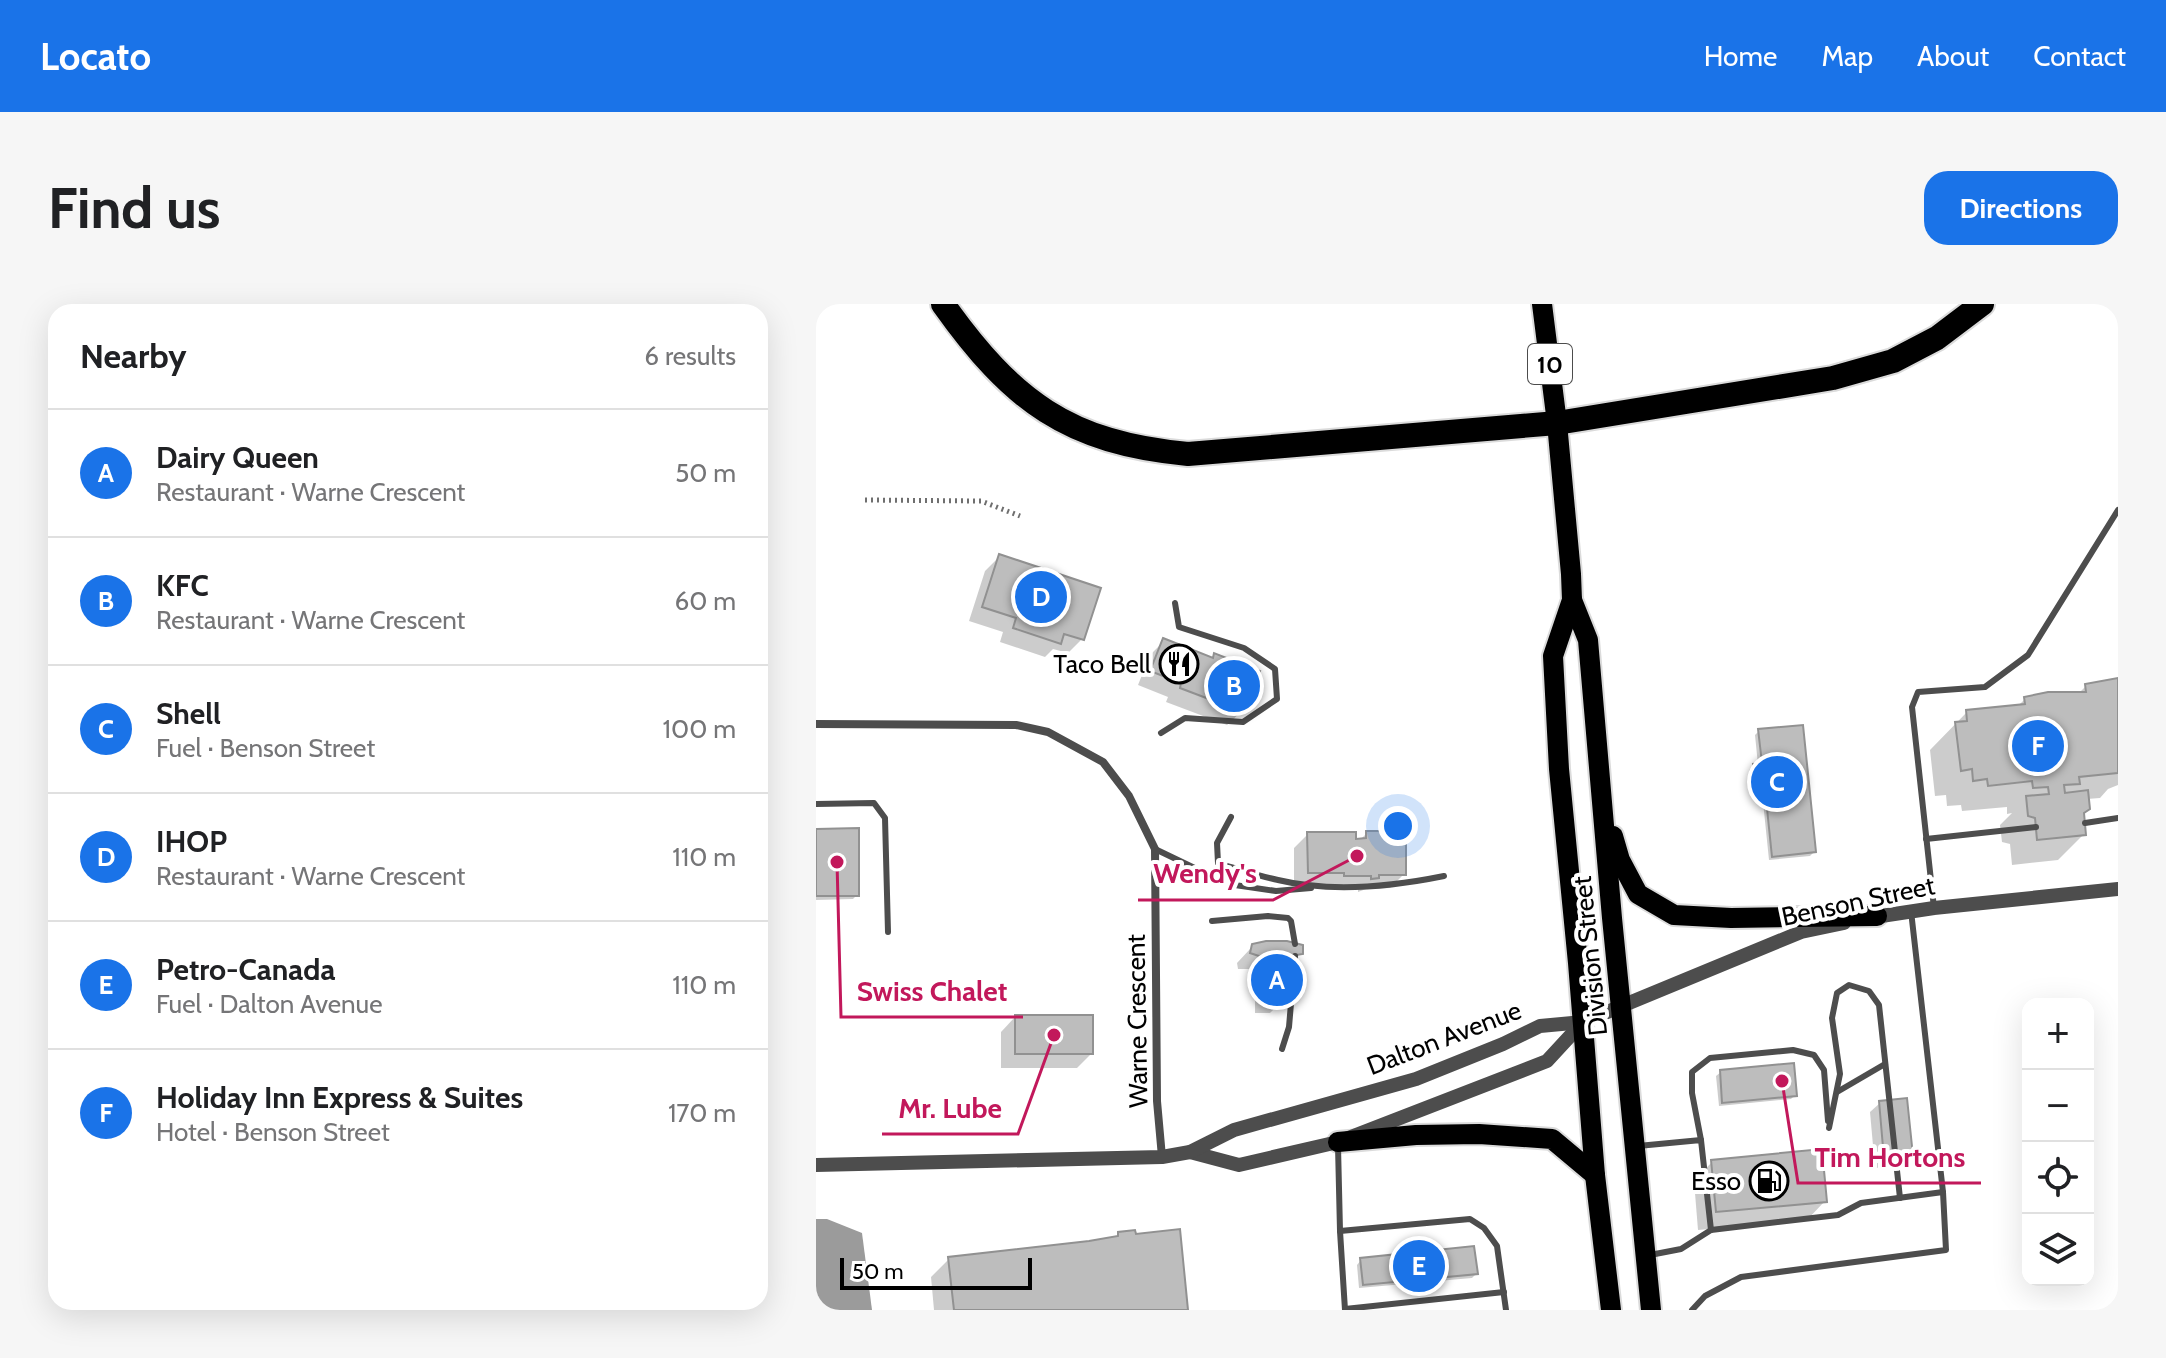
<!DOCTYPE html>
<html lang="en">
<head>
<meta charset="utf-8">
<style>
  body { margin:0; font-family:Cabin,sans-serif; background:#f6f6f6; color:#202124 }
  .controls { position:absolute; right:24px; bottom:24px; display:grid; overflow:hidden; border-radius:16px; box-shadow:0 8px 32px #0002 }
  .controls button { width:72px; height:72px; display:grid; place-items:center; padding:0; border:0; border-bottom:2px solid #e0e0e0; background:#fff; color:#202124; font:40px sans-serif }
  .scale { position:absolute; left:24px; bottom:20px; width:192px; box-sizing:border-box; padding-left:8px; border:4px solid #000; border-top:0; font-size:22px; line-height:28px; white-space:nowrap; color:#000; -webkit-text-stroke:6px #fff; paint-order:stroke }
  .you { position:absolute; left:582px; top:522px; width:28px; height:28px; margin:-20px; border:6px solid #fff; border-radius:50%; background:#1a73e8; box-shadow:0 0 0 12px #1a73e833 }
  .badge { display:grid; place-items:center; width:52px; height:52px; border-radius:50%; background:#1a73e8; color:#fff; font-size:26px; font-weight:700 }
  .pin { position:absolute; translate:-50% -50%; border:4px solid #fff; box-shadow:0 2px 8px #0006 }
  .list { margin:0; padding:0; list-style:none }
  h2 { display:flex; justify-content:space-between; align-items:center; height:104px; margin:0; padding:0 32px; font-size:34px }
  h2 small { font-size:26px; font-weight:400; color:#757577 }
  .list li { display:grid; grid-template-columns:52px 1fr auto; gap:24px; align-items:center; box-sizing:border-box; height:128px; padding:0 32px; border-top:2px solid #e0e0e0 }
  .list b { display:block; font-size:30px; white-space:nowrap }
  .list p { margin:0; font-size:26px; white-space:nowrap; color:#757577 }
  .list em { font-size:26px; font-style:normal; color:#757577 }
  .icon { flex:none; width:44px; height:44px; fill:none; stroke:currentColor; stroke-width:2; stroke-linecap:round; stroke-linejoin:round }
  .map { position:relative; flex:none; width:1302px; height:1006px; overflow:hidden; border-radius:24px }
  header { display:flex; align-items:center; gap:48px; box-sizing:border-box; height:112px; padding:0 40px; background:#1a73e8; color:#fff }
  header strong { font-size:38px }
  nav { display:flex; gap:44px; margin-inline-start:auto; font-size:28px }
  .intro { display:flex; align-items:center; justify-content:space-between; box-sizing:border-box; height:192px; padding:0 48px }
  h1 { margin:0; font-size:56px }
  .button { padding:20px 36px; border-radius:24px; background:#1a73e8; color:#fff; font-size:28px; font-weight:700 }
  main { display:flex; gap:48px; padding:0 48px }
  aside { flex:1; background:#fff; border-radius:24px; box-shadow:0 8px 32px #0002 }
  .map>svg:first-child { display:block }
  .water { fill:#9b9b9b }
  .shadow { fill:#0003 }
  .building { fill:#bdbdbd; stroke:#919191; stroke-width:2 }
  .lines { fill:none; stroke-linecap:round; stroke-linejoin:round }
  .primary-casing { stroke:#dbdbdb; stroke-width:24 }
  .motorway-casing { stroke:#dbdbdb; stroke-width:28 }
  .path { stroke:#6f6f6f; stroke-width:5; stroke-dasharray:2 4; stroke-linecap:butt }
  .service { stroke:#4d4d4d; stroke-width:6 }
  .minor { stroke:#4d4d4d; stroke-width:8 }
  .tertiary { stroke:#4d4d4d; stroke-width:14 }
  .primary { stroke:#000; stroke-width:20 }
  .motorway { stroke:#000; stroke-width:24 }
  .labels { text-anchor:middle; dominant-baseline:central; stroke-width:8; stroke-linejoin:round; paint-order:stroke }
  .shield { fill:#fff; stroke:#4c4c4c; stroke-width:2 }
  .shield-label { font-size:24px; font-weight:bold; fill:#000 }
  .poi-label { font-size:26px; fill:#000; stroke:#fff; text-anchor:end }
  .street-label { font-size:26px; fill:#000; stroke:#fff }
  .leader { fill:none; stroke:#c2185b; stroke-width:3 }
  .callout-dot { fill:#c2185b; stroke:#fff; stroke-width:3 }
  .callout-label { font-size:28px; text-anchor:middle; font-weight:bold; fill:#c2185b; stroke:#fff; stroke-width:8; stroke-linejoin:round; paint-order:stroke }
</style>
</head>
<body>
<header>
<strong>Locato</strong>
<nav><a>Home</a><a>Map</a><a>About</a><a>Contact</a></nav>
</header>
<div class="intro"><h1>Find us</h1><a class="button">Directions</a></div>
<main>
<aside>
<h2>Nearby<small>6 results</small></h2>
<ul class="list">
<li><span class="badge">A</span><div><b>Dairy Queen</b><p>Restaurant · Warne Crescent</p></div><em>50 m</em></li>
<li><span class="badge">B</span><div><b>KFC</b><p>Restaurant · Warne Crescent</p></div><em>60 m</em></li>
<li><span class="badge">C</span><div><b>Shell</b><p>Fuel · Benson Street</p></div><em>100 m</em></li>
<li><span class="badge">D</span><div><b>IHOP</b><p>Restaurant · Warne Crescent</p></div><em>110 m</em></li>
<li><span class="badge">E</span><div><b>Petro-Canada</b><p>Fuel · Dalton Avenue</p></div><em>110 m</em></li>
<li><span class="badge">F</span><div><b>Holiday Inn Express &amp; Suites</b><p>Hotel · Benson Street</p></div><em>170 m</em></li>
</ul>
</aside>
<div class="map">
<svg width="1302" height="1006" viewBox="0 0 1302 1006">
  <rect width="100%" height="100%" fill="#fff"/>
  <polygon class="water" points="0,915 11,915 46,929 56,1006 0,1006"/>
  <g class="shadow">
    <polygon points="183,253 266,335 252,349 237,345 229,353 184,338 187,328 153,317 169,267"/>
    <polygon points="348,337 395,355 399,352 426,407 411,421 350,398 352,393 322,381 334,351"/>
    <polygon points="1302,377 1302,481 1292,485 1284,494 1271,495 1266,510 1268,530 1242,556 1196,561 1194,540 1186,538 1184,521 1196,509 1191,510 1191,503 1146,507 1145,501 1131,502 1130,491 1119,492 1114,446 1151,408 1201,403 1209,395 1262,390 1270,382"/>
    <polygon points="943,427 998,548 994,552 953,556 946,488 936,489 933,466 942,461 939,431"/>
    <polygon points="0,527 41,591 37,595 0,596"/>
    <polygon points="551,529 588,570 574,584 550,585 542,588 542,585 478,582 478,544 492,530 538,537 543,537"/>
    <polygon points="435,644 485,649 468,664 468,695 454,709 439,709 439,670 433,665 422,665 421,659"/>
    <polygon points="199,713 275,750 261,764 185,764 185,728"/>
    <polygon points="905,768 979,791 975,795 903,802 900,772"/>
    <polygon points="1064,799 1095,851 1085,861 1059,864 1054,808"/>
    <polygon points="896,858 1009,897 991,916 882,926 878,877"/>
    <polygon points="303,930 370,1006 118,1006 115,973 133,955 298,935"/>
    <polygon points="545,956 660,970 656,974 543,984 541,961"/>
  </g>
  <g class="building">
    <polygon points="183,250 285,284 268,336 248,330 245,340 197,324 200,314 166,303"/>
    <polygon points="347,334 397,354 398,349 444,367 427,408 364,384 365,379 334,367"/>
    <polygon points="1302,374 1302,469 1263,473 1264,480 1248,481 1249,489 1272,486 1274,505 1268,509 1270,531 1221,536 1219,514 1212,512 1210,492 1233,490 1232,483 1217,484 1216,477 1172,482 1171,475 1157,477 1156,465 1145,467 1139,418 1151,417 1150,406 1209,400 1208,393 1232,388 1270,388 1269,380"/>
    <polygon points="987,421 1000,548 956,553 949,485 939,486 937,460 946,459 942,425"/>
    <polygon points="43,524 43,592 0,592 0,525"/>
    <polygon points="550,527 571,527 572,531 590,531 590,571 563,571 563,574 555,575 555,572 528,572 528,569 492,569 491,528 540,528 540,535 550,534"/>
    <polygon points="450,637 471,637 487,641 487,650 474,652 470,655 470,696 453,696 452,655 434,649 436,640"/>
    <rect x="199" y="711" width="78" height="39"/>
    <polygon points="978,759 981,792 906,799 904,766"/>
    <polygon points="1091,794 1097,852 1068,855 1063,797"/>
    <polygon points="1006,845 1011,898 900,908 895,856"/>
    <polygon points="364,925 372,1006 138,1006 132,953 273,937 302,932 302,928 319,926 320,930"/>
    <polygon points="658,942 662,970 547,981 544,954"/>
  </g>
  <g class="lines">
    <defs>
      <g id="primary">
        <polyline points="726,0 741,119 755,270 756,296 737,352 743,465 762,659 779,871 795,1006"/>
        <polyline points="756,296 772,336 796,614 835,1006"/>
        <polyline points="797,532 804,556 822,590 858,611 915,614 1061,612"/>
        <polyline points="522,838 600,831 663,830 736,835 779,871"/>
      </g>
      <path id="motorway" d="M 127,0 C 196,97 252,139 372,150 L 741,119 L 1017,74 L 1077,57 L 1121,34 L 1166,0"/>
    </defs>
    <use href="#primary" class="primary-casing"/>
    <use href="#motorway" class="motorway-casing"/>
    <polyline class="path" points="49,196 165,197 204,212"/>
    <g class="service">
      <polyline points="345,429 369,414 427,418 461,395 459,365 428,344 363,323 359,299"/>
      <polyline points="0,500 58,499 69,514 72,628"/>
      <path d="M 415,513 L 401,539 L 402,559 C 422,565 442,572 462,576 C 516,589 574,583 628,572"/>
      <polyline points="1269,519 1302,514"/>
      <polyline points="1110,535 1220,523"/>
      <polyline points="339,545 412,580 460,587 495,584"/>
      <polyline points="1118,604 1096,403 1102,388 1169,383 1212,351 1302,206"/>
      <polyline points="396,617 452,612 472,614 475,617 479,640"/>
      <polyline points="466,745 473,723 479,652"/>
      <polyline points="1021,788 1069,760"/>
      <polyline points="1013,824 1024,770 1016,714 1021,689 1033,681 1053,687 1063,701 1084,894"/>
      <polyline points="885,836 876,789 876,768 894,754 977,746 998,751 1008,766 1012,817"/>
      <polyline points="522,842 524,927 529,1006"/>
      <polyline points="822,842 885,836 895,926 865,945 834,951"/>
      <polyline points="895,926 1022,911 1045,899 1127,888"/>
      <polyline points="524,927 654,915 668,924 681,942 690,1006"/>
      <polyline points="529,1005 688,988"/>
      <polyline points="876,1006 889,992 925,973 1130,946 1127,888 1095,607"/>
    </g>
    <polyline class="minor" points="0,420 200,421 232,428 287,458 313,492 339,545 341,797 346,853"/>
    <g class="tertiary">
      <polyline points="1052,614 1118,604 1302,585"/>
      <polyline points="374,848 423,861 522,838 731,757 767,718"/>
      <polyline points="0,861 346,853 374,848 418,826 600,775 687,740 724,722 767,718 985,628 1028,619"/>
    </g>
    <use href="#primary" class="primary"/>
    <use href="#motorway" class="motorway"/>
  </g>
  <defs>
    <symbol id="restaurant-ring" viewBox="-11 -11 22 22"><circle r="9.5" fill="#fff" stroke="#000" stroke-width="1.5"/><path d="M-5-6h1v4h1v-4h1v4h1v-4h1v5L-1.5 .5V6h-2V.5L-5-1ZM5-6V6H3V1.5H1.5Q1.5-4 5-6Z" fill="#000"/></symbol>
    <symbol id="fuel-ring" viewBox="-11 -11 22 22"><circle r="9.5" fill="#fff" stroke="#000" stroke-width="1.5"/><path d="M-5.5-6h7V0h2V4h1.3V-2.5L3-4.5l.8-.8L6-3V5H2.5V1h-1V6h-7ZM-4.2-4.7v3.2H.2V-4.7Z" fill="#000"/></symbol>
  </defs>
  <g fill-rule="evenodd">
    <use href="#restaurant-ring" x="341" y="338" width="44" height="44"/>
    <use href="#fuel-ring" x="931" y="855" width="44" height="44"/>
  </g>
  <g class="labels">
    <rect class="shield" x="712" y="40" width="44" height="40" rx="6"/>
    <g class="shield-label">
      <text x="734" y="60">10</text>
    </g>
    <g class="poi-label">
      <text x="335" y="360">Taco Bell</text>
      <text x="925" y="877">Esso</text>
    </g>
    <g class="street-label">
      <text transform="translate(1042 597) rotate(-12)">Benson Street</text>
      <text transform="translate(774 652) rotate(-96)">Division Street</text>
      <text transform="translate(321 717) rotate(-91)">Warne Crescent</text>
      <text transform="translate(628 734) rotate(-21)">Dalton Avenue</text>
    </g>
  </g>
  <path class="leader" d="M541 552L457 596H322M21 558L25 713H207M238 731L202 830H66M966 777L982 879H1165"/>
  <g class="callout-dot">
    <circle cx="541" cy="552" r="8"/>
    <circle cx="21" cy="558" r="8"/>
    <circle cx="238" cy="731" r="8"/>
    <circle cx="966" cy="777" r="8"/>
  </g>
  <g class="callout-label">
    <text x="389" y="579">Wendy's</text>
    <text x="116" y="697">Swiss Chalet</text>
    <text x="134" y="814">Mr. Lube</text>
    <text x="1074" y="863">Tim Hortons</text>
  </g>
</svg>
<div class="controls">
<button>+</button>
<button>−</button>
<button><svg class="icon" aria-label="locate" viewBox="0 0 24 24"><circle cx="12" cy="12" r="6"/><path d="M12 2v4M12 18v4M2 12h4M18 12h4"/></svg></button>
<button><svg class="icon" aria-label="layers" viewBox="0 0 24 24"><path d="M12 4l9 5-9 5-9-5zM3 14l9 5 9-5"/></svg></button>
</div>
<div class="scale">50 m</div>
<div class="you"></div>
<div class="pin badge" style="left:461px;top:676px">A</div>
<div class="pin badge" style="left:418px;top:382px">B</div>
<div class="pin badge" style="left:961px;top:478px">C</div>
<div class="pin badge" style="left:225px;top:293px">D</div>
<div class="pin badge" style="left:603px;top:962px">E</div>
<div class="pin badge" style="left:1222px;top:442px">F</div>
</div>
</main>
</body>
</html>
